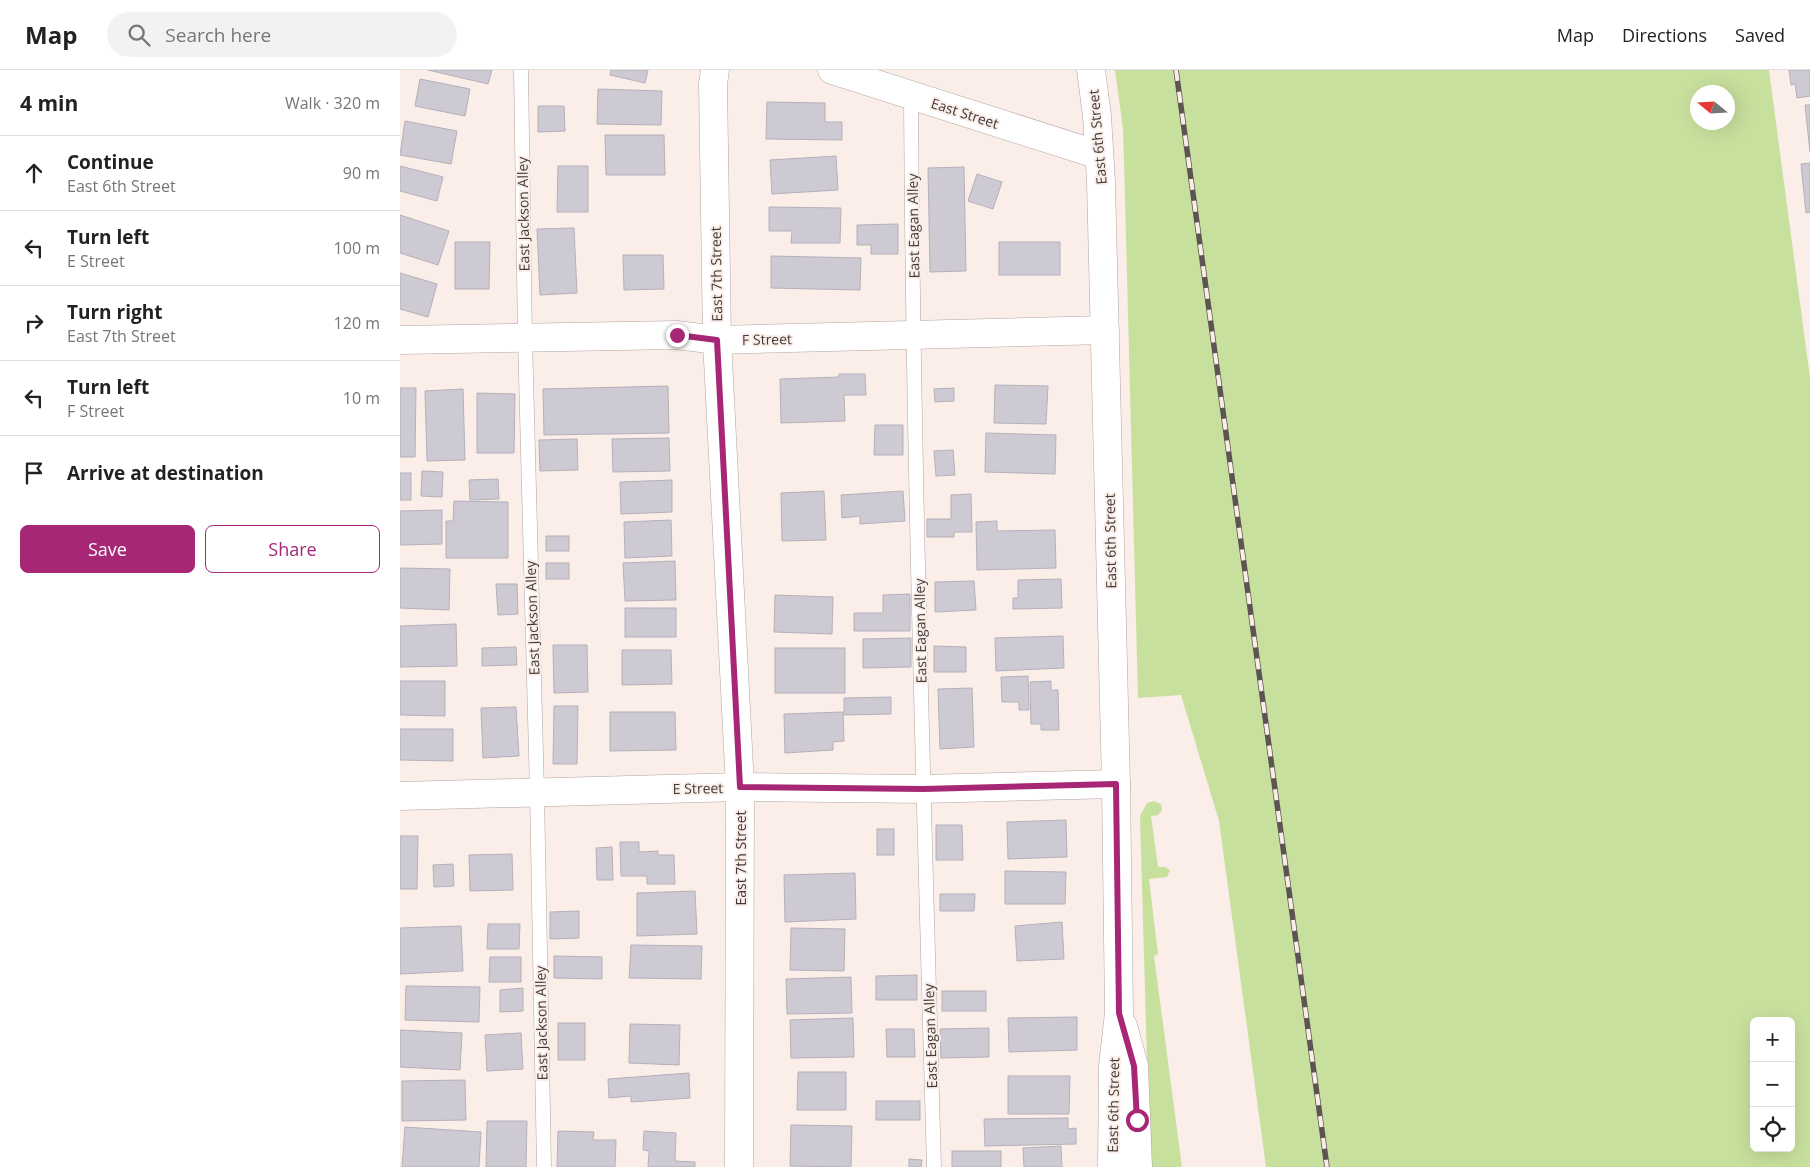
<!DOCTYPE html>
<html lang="en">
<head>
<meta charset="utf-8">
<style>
  body { margin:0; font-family:"Open Sans",sans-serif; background:#f2f2f2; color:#222 }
  .controls { position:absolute; right:15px; bottom:15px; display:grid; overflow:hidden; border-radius:8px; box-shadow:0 5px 20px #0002 }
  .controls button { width:45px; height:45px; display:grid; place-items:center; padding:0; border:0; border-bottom:1px solid #e0e0e0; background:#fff; color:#222; font:25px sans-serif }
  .compass { position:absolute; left:1290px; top:15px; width:45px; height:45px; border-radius:50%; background:#fff; box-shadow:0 5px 20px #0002; rotate:288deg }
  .stop { position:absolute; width:15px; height:15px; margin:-11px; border:4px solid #a72776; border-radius:50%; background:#fff }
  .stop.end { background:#a72776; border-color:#fff; box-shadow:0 1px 5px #0008 }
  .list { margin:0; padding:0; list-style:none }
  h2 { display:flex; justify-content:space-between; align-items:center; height:65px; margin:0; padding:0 20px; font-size:21px }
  h2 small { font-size:16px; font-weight:400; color:#767676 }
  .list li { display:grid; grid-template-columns:32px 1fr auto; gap:15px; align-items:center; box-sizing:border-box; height:75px; padding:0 20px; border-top:1px solid #e0e0e0 }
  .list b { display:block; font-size:19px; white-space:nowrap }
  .list p { margin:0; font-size:16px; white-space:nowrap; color:#767676 }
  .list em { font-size:16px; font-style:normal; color:#767676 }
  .actions { display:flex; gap:10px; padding:15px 20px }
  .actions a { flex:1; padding:11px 0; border:1px solid #a72776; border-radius:8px; text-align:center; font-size:18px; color:#a72776 }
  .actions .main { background:#a72776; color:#fff }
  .icon { flex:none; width:28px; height:28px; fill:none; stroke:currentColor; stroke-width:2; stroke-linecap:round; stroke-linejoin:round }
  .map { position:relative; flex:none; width:1410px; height:1097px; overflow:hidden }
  header { display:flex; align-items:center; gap:30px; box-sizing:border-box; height:70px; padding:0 25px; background:#fff; border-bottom:1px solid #e0e0e0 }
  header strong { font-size:24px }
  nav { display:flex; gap:28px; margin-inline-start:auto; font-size:18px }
  .search { width:350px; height:45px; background:#f2f2f2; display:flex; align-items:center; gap:12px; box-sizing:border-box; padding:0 18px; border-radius:28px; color:#767676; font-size:19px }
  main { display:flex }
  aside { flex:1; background:#fff }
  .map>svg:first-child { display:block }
  .green { fill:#c8e09e; fill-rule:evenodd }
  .building { fill:#cecad4; stroke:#b4b0ba }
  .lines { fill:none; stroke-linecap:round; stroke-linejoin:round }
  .lane-casing { stroke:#b1a5a1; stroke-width:15 }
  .street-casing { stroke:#b1a5a1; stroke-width:29 }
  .secondary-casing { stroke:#b1a5a1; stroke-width:29 }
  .lane { stroke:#fff; stroke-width:14 }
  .street { stroke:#fff; stroke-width:28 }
  .secondary { stroke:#fff; stroke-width:28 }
  .rail-casing { stroke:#5b5452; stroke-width:5.5 }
  .rail { stroke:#fbeee9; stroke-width:4; stroke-dasharray:11; stroke-linecap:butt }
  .route { stroke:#a72776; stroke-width:6 }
  .labels { text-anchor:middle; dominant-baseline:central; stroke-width:4; stroke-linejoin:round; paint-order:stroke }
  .street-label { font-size:14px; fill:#3f3a38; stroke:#fbeee9 }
</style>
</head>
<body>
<header>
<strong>Map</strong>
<div class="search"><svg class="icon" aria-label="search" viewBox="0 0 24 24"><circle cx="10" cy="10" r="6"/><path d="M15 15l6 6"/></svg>Search here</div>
<nav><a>Map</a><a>Directions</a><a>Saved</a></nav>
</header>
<main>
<aside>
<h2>4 min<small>Walk · 320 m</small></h2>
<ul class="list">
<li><svg class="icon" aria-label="ahead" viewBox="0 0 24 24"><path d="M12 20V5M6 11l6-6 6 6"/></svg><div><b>Continue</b><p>East 6th Street</p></div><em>90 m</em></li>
<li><svg class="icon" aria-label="left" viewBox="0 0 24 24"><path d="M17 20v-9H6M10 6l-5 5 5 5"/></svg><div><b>Turn left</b><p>E Street</p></div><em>100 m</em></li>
<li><svg class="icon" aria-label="right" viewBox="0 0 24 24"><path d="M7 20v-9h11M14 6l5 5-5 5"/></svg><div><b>Turn right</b><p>East 7th Street</p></div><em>120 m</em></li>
<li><svg class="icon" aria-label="left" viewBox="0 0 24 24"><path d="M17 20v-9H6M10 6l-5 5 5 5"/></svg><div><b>Turn left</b><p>F Street</p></div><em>10 m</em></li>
<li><svg class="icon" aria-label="arrive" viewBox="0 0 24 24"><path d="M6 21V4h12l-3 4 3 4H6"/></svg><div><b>Arrive at destination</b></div></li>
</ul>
<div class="actions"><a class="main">Save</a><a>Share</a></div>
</aside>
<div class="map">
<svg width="1410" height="1097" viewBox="0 0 1410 1097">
  <rect width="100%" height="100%" fill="#fbeee9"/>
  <g class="green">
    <path d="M 715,0 L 1369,0 L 1410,308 L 1410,1097 L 866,1097 L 819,751 L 781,625 L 738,628 L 724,91 L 723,59 ZM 1298,22 L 1328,22 L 1328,52 L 1298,52 ZM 1354,951 L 1391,951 L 1391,1078 L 1354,1078 Z"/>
    <polygon points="754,731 761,734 762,740 758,745 751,746 758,797 765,797 770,800 767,807 749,809 758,884 754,886 782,1097 750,1097 740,746 747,733"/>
  </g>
  <g class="building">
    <polygon points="28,0 92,0 88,14"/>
    <polygon points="211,0 248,0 245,13 210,5"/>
    <polygon points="1389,0 1410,0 1410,26 1397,28 1395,14 1391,15"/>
    <polygon points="20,9 70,19 65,46 15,36"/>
    <polygon points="198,19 262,21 261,55 197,54"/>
    <polygon points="367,32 425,33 425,52 442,52 442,70 366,69"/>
    <polygon points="1405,35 1410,35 1410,82"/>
    <polygon points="138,36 164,36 165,61 138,62"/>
    <polygon points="5,51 57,61 51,94 0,85"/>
    <polygon points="205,65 264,65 265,105 206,105"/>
    <polygon points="436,86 438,120 372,124 370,90"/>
    <polygon points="1410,93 1410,142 1406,143 1401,94"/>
    <polygon points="0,96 43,107 37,131 0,121"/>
    <polygon points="158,96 188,96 188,142 157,142"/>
    <polygon points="564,97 566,201 530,202 528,98"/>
    <polygon points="577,104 602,112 593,139 568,131"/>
    <polygon points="369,137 441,138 440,173 391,173 392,161 369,161"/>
    <polygon points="0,145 49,161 38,195 0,183"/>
    <polygon points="498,154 498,184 471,184 471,175 457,175 457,155"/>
    <polygon points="174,158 177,223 140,225 137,159"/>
    <polygon points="55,172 90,172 89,219 55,219"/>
    <rect x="599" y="172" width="61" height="33"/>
    <polygon points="223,185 263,185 264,219 224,220"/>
    <polygon points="371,186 461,188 460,220 371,218"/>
    <polygon points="0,203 37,214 28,247 0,239"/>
    <polygon points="439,304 465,304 466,325 444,325 445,351 381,353 380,309 439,307"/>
    <polygon points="595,315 648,316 646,354 594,353"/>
    <polygon points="268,316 269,363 144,365 143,319"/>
    <polygon points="0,318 16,318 15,387 0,387"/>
    <polygon points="554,318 554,331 535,332 534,319"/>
    <polygon points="63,319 65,390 27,391 25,321"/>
    <polygon points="77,323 115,324 114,383 77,383"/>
    <polygon points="475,355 503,355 503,385 474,385"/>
    <polygon points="586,363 656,365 655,404 585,402"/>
    <polygon points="269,368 270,401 213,402 212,369"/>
    <polygon points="177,369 178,400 140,401 139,370"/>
    <polygon points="553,380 555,405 536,406 534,381"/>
    <polygon points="22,401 43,402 42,427 21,426"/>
    <rect x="0" y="403" width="11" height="27"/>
    <polygon points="98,409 99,429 70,430 69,410"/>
    <polygon points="272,410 272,442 221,444 220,412"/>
    <polygon points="424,421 426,470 382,471 381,423"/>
    <polygon points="503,421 505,451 460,454 460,446 442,448 441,425"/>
    <polygon points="571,424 572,462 554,462 554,467 527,467 527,449 551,449 551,425"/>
    <polygon points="54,431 108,432 108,488 46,488 46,451 53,451"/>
    <polygon points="42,440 42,474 0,475 0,441"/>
    <polygon points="271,450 272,486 225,488 224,452"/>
    <polygon points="597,451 597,461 655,460 656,498 577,500 576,452"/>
    <rect x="146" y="466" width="23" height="15"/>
    <polygon points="275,491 276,530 225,531 223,493"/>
    <rect x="146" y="493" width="23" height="16"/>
    <polygon points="0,498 50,499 49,540 0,538"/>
    <polygon points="661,509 662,538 613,539 613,528 618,528 618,510"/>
    <polygon points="574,511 576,540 535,542 535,512"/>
    <polygon points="96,514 117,514 118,544 98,545"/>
    <polygon points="510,524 510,561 454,561 454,543 483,543 483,525"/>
    <polygon points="375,525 433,527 432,564 374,562"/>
    <rect x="225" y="538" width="51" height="29"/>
    <polygon points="56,554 57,596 0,597 0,556"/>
    <polygon points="663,566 664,598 596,601 595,568"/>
    <polygon points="511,568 511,597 463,598 463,569"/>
    <polygon points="153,575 187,575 188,622 154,623"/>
    <polygon points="534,576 566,577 566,602 534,602"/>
    <polygon points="116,577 117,595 82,596 82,578"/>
    <rect x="375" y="578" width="70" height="45"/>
    <polygon points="222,580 271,580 272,614 222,615"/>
    <polygon points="628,606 629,640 619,640 619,632 602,632 601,607"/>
    <polygon points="0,611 45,611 45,646 0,645"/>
    <polygon points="651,611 651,620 658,620 659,660 641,660 641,654 631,654 630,612"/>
    <polygon points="572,618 574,677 540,679 538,619"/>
    <polygon points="491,627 491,644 444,645 444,628"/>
    <polygon points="154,636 178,636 177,694 153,694"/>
    <polygon points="116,637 119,686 83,688 81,638"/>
    <polygon points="210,642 275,642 276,680 210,681"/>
    <polygon points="443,642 444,671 433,672 433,680 385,683 384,644"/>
    <polygon points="0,659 53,659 53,691 0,690"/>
    <polygon points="666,750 667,787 608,789 607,752"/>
    <polygon points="536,755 562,755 563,790 536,790"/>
    <rect x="477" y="759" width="17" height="26"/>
    <polygon points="0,766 18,766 17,819 0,819"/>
    <polygon points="220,772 239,772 239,782 258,781 258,785 274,785 275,814 247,814 247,806 221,806"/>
    <polygon points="212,777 213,810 197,810 196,778"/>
    <polygon points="112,784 113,820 70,821 69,785"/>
    <polygon points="53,794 54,816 34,817 33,795"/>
    <polygon points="605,801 666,802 665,834 605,834"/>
    <polygon points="455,803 456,849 385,852 384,805"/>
    <polygon points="295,821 297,864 237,866 237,823"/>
    <polygon points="540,824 575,824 574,841 540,841"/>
    <polygon points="179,841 179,868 150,869 150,842"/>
    <polygon points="662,852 664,889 617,891 615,856"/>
    <polygon points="88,854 120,854 119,879 87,879"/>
    <polygon points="61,856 63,901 0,904 0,858"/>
    <polygon points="391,858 445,859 444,901 390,900"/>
    <polygon points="231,875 302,876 301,909 229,908"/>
    <polygon points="154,886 202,887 202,909 154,908"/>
    <polygon points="90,887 121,887 121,912 89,912"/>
    <polygon points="517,905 517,930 476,930 476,906"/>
    <polygon points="451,907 452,943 387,944 386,909"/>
    <polygon points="6,916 80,917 79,952 5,950"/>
    <polygon points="123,918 123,941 100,942 100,920"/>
    <rect x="542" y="921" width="44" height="20"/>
    <polygon points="677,947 677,980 609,982 608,948"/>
    <polygon points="453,948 454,987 391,988 390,950"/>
    <rect x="158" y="953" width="27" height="37"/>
    <polygon points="230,954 280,955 279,995 229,993"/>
    <polygon points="589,958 589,987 541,988 540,959"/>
    <polygon points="486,959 514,959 515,987 487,987"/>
    <polygon points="0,960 62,963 60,1000 0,997"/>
    <polygon points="121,963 123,999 87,1001 85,965"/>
    <polygon points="398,1002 446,1002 446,1040 397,1040"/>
    <polygon points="289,1003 290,1028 231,1032 231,1026 209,1028 208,1009"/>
    <polygon points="608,1006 670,1006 669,1044 608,1044"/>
    <polygon points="65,1010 66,1050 2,1051 2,1011"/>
    <rect x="476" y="1031" width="44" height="19"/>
    <polygon points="668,1048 668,1059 676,1058 676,1074 585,1076 584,1049"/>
    <polygon points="87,1051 127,1051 126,1097 86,1097"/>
    <polygon points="391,1055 452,1056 451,1097 390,1096"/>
    <polygon points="5,1057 81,1062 79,1097 2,1097"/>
    <polygon points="158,1061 194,1062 193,1070 216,1070 215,1097 157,1097"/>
    <polygon points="244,1061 276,1063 275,1091 295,1092 295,1097 248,1097 249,1081 243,1080"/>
    <polygon points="661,1076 662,1097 624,1097 623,1078"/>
    <rect x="552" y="1081" width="49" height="16"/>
    <polygon points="509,1089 522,1090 521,1097 509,1097"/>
  </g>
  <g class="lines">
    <defs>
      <g id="lane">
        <polyline points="121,0 125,268 137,722 144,1097"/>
        <path d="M 511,26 C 513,383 524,740 534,1097"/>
      </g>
      <g id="street">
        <polyline points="315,0 313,14 317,270 340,717 339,1097"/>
        <polyline points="0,270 277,265 317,270 705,260"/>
        <polyline points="0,726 340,717 523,719 716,714"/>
      </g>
      <g id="secondary">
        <polyline points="432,0 699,85"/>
        <polyline points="691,0 697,46 701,112 716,714 719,943 713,996 712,1097"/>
        <polyline points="723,956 734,996 738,1097"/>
      </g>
    </defs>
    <use href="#lane" class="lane-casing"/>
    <use href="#street" class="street-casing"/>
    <use href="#secondary" class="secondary-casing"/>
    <use href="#lane" class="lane"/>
    <use href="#street" class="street"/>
    <use href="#secondary" class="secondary"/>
    <defs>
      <polyline id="rail" points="776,0 927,1097"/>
    </defs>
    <use href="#rail" class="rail-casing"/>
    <use href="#rail" class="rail"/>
  </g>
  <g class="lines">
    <polyline class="route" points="277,265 317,270 340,717 523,719 716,714 719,943 734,996 737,1050"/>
  </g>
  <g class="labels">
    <g class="street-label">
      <text transform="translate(565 43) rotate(18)">East Street</text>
      <text transform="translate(697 67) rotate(-95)">East 6th Street</text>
      <text transform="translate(123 144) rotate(-91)">East Jackson Alley</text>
      <text transform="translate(513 156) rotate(-91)">East Eagan Alley</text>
      <text transform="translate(316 204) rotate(-91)">East 7th Street</text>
      <text transform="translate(367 269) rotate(-1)">F Street</text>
      <text transform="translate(710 471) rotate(-91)">East 6th Street</text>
      <text transform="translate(132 548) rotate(-92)">East Jackson Alley</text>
      <text transform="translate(520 561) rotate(-91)">East Eagan Alley</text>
      <text transform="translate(298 718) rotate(-1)">E Street</text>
      <text transform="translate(340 788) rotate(-90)">East 7th Street</text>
      <text transform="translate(141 953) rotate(-91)">East Jackson Alley</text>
      <text transform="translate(530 966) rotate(-92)">East Eagan Alley</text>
      <text transform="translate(713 1035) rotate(-89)">East 6th Street</text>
    </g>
  </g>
</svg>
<div class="controls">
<button>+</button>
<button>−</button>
<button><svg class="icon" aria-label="locate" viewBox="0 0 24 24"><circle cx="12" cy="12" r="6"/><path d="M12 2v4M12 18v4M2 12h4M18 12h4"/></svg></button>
</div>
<svg class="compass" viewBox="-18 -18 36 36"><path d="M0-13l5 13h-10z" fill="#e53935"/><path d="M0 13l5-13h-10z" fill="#767676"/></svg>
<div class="stop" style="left:737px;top:1050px"></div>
<div class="stop end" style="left:277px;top:265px"></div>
</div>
</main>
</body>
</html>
